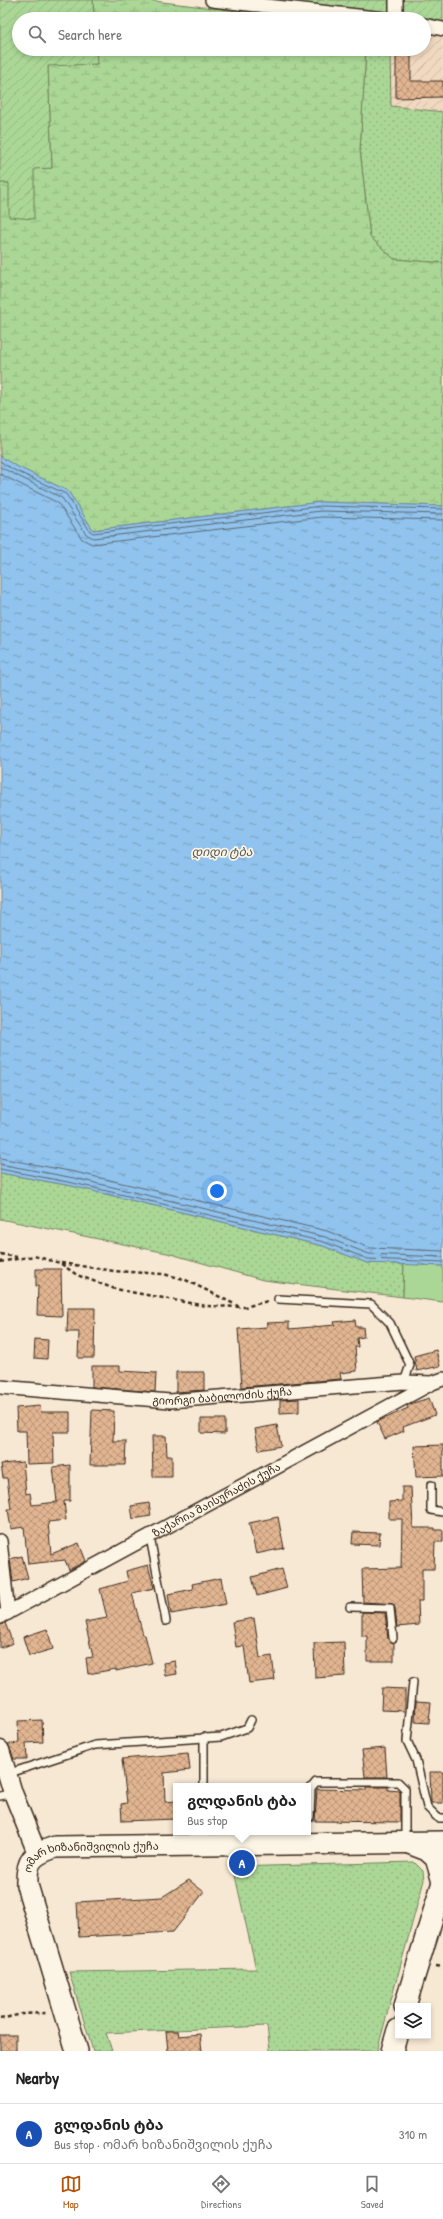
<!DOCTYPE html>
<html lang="en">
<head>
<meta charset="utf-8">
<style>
  body { margin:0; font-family:"Patrick Hand","Noto Sans Georgian",sans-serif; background:#f2f2f2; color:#222 }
  .controls { position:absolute; right:12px; bottom:12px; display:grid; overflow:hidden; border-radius:0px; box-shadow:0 2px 6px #0003 }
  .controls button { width:36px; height:36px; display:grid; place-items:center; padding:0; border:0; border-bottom:1px solid #e0e0e0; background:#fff; color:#222; font:20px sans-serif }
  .you { position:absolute; left:217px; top:1191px; width:14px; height:14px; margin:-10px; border:3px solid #fff; border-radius:50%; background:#1a73e8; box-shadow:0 0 0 6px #1a73e833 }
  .badge { display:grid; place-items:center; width:26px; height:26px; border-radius:50%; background:#b45309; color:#fff; font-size:13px; font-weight:700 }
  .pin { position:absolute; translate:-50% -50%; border:2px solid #fff; box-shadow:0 1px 4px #0006 }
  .popup { position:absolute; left:173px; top:1783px; width:138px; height:52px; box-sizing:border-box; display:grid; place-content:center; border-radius:0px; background:#fff; filter:drop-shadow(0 1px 3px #0005); font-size:13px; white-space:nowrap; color:#767676 }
  .popup b { font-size:15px; color:#222 }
  .popup::after { content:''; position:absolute; left:50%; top:100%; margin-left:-8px; border:8px solid transparent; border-top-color:#fff }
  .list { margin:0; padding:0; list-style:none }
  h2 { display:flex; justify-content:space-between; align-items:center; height:52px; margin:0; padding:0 16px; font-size:17px }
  h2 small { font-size:13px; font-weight:400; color:#767676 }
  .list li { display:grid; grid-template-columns:26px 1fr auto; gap:12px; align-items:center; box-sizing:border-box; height:60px; padding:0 16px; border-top:1px solid #e0e0e0 }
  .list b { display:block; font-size:15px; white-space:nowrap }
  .list p { margin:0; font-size:13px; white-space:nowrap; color:#767676 }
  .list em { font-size:13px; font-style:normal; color:#767676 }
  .icon { flex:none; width:22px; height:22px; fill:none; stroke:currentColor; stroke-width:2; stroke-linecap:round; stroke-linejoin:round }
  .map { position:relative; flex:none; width:443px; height:2051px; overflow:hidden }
  .search { position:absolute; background:#fff; box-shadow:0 2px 6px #0003; left:12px; right:12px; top:12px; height:44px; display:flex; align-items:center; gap:10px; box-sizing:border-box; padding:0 14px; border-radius:22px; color:#767676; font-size:15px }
  .sheet { height:112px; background:#fff }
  nav { display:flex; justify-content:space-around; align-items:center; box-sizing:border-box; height:56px; border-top:1px solid #e0e0e0; background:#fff; font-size:11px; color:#767676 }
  nav a { display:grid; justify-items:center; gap:2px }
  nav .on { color:#b45309 }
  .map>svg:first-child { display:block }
  .industrial { fill:url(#industrial-furrows) }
  .grass { fill:url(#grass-dots); stroke:#72805a }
  .wetland { fill:url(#wetland-marsh); stroke:#72805a }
  .park { fill:#aad796; stroke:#72805a }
  .garden { fill:url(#garden-furrows); stroke:#72805a }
  .water { fill:url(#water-ripples); stroke:#6e869a }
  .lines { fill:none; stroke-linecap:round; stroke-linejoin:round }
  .shore { stroke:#5d6771; stroke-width:1 }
  .building { fill:url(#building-cross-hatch); stroke:#3b2a1e }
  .lane-casing { stroke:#3b2a1e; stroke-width:10 }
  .street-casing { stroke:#3b2a1e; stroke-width:16 }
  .secondary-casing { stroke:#3b2a1e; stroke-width:21 }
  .primary-casing { stroke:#3b2a1e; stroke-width:24 }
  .path { stroke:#3b2a1e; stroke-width:2.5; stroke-dasharray:4 3; stroke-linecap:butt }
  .lane { stroke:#fcf5e5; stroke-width:7 }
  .street { stroke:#fcf5e5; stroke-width:13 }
  .secondary { stroke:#fcf5e5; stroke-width:18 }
  .primary { stroke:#fcf5e5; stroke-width:21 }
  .labels { text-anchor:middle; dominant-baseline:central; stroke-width:3.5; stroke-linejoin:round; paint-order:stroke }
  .street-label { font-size:11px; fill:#3b2a1e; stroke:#fcf5e5 }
  .water-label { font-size:12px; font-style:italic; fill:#54585c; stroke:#fcf5e5 }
</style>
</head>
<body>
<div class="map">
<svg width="443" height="2051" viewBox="0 0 443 2051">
  <defs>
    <pattern id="industrial-furrows" width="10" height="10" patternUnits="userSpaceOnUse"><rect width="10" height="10" fill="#f0d9c0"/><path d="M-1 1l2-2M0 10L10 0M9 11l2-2" fill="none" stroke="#cfbaa5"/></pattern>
    <pattern id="grass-dots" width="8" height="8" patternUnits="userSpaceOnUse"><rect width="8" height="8" fill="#aad796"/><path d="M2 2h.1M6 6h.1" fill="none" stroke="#93b981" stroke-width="1.8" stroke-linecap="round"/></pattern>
    <pattern id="wetland-marsh" width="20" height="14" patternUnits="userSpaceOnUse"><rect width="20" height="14" fill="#aad796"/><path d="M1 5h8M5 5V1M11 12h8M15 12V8" fill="none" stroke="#93b981"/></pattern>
    <pattern id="garden-furrows" width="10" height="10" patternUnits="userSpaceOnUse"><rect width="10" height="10" fill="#aad796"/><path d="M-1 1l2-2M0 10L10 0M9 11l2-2" fill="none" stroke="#93b981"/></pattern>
    <pattern id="water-ripples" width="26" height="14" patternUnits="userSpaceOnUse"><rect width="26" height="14" fill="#90c3ed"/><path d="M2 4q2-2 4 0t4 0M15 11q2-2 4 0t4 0" fill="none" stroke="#779fbf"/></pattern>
    <pattern id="building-cross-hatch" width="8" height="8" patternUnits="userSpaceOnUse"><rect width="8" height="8" fill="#e1b591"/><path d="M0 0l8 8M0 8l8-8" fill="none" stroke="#b89376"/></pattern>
  </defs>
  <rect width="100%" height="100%" fill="#f7e8d4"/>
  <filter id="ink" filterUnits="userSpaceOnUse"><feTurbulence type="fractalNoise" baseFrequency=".025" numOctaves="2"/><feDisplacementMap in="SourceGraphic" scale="8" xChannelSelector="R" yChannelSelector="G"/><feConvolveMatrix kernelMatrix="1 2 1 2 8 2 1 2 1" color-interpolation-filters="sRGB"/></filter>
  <g filter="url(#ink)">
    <polygon class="industrial" points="424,34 443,37 443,112 391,106 390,49 424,49"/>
    <g class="grass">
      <polygon points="366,49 390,49 391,106 443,112 443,263 394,259 370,237 360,150"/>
      <polygon points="0,1173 72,1186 323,1246 367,1263 404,1264 403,1297 263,1280 167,1253 0,1219"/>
      <polygon points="414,1862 423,1871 424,1880 377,2051 270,2051 267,2026 106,2033 112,2051 93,2051 69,1972 256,1969 233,1867"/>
    </g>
    <g class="wetland">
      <polygon points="93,0 146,0 303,19 94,19"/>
      <polygon points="96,49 366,49 360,150 370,237 394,259 443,263 443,506 321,502 93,530 68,491 14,465 0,456 0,183 9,183 34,168 52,168 48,65 97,64"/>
    </g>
    <polygon class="park" points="404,1264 443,1266 443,1302 403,1297"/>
    <g class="garden">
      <polygon points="0,0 93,0 94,19 19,19 19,49 96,49 97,64 48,66 52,168 34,169 34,219 9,217 9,183 0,183"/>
      <path d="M 273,0 L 443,0 L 443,25 C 429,21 418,20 404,18 C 361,10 317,5 273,0 Z"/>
    </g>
    <polygon class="water" points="0,456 14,465 68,491 93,530 321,502 443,506 443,1266 367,1263 323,1246 72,1186 0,1173"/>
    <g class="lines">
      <g class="shore">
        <polyline points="0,461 12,469 66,494 90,531 93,533 321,506 443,509"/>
        <polyline points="0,467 62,498 86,534 93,538 321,511 443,514"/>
        <polyline points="0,474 58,503 82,539 92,544 322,517 443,520"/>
        <polyline points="0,1158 75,1172 327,1231 370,1248 443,1251"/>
        <polyline points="0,1164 74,1178 325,1237 369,1254 443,1257"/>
        <polyline points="0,1169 73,1183 324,1242 368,1259 443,1262"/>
      </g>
    </g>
    <g class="building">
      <polygon points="396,49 411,49 411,81 443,81 443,97 396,98"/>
      <polygon points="36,1269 61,1269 62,1316 37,1315 38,1286 36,1286"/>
      <polygon points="68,1308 95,1308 94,1358 78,1358 79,1332 67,1332"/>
      <polygon points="355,1320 356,1327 363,1327 364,1337 357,1338 358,1347 355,1347 357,1371 340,1373 341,1379 242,1387 238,1329 267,1327 267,1323 289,1322 289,1329 335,1325 334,1322"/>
      <polygon points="35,1339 48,1340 47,1359 34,1358"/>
      <polygon points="436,1350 440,1366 417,1371 414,1356"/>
      <polygon points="92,1366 120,1366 120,1371 156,1373 155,1392 92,1387"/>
      <polygon points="176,1372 204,1372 204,1390 176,1392"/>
      <polygon points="429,1398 435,1415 403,1427 404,1431 385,1439 377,1422 408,1408 407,1406 410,1404"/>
      <polygon points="299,1399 299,1412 280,1413 280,1400"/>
      <polygon points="40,1406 41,1412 70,1412 70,1432 53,1432 54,1463 27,1464 26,1431 17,1431 16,1408"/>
      <polygon points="92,1410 114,1411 113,1441 126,1441 125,1465 90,1465"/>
      <polygon points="201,1419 225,1419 225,1434 201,1433"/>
      <polygon points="277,1425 281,1446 259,1450 255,1429"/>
      <polygon points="152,1436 166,1436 167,1456 172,1456 172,1477 153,1477"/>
      <polygon points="443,1445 443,1476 416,1477 414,1446"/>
      <polygon points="23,1462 26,1494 30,1493 32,1505 57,1502 53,1467 70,1465 70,1501 64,1501 66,1520 48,1522 51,1554 79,1543 86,1561 69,1570 65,1560 28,1564 24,1527 11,1529 8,1509 11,1509 7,1478 3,1478 1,1464"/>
      <polygon points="402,1487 411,1487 413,1528 435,1528 435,1530 443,1530 443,1542 435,1542 434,1569 422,1569 422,1601 418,1601 419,1625 397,1627 395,1608 393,1604 363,1602 362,1569 401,1568 402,1519 389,1519 389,1502 402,1501"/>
      <polygon points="149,1503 151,1516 133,1519 131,1506"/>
      <polygon points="278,1517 284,1548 256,1554 249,1523"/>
      <polygon points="353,1532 380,1533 379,1545 352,1544"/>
      <polygon points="22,1556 28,1578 13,1582 10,1559"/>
      <polygon points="148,1565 154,1588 132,1593 143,1635 145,1635 152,1663 116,1671 116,1669 88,1674 86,1658 93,1657 85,1622 107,1618 100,1589 128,1581 126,1571"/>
      <polygon points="282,1569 287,1588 257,1596 252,1577"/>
      <polygon points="221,1578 226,1604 171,1614 168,1594 193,1589 192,1584"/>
      <polygon points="362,1612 385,1613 388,1639 391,1642 394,1643 394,1661 367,1661 367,1636 362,1636"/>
      <polygon points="254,1618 260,1658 272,1656 275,1680 249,1683 244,1646 236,1647 232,1622"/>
      <polygon points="5,1623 13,1643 0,1648 0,1625"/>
      <polygon points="47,1629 53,1649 29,1656 23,1637"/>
      <polygon points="344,1642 345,1676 315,1678 314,1643"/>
      <polygon points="175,1661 177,1674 165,1676 163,1663"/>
      <polygon points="382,1688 405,1689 405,1711 381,1710"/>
      <polygon points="416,1701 431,1702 429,1723 415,1722"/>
      <polygon points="42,1720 43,1742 26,1743 27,1759 14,1759 8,1744 19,1743 18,1721"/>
      <polygon points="385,1748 387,1777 365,1777 362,1750"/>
      <polygon points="188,1753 190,1770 164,1773 165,1802 176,1801 176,1819 122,1821 121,1804 127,1803 122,1759"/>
      <polygon points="430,1772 443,1772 443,1803 431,1803"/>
      <polygon points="366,1787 388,1787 388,1790 400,1791 400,1822 315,1821 317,1789 366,1790"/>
      <polygon points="189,1880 204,1892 173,1932 79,1937 77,1902 162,1897"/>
      <polygon points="166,2031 178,2031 179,2036 200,2034 202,2051 168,2051"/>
      <rect x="0" y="2035" width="16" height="16"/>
    </g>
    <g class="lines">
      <defs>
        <g id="lane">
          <polyline points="278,1299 371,1304 390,1323 410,1365 404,1382"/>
          <polyline points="431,1485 431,1510 443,1512"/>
          <polyline points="150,1537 166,1621"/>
          <polyline points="350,1607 390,1608 393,1638"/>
          <polyline points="413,1682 407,1741 416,1760 427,1807 438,1818 443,1818"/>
          <polyline points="204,1737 204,1786"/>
          <polyline points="7,1774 95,1745 221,1737 247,1728 251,1720"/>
          <polyline points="0,1796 13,1793"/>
          <polyline points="310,1817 311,1788 316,1782 398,1782 405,1789 405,1840"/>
        </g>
        <g id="street">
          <polyline points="212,0 385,19"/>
          <polyline points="396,0 396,19"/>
          <polyline points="424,25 443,29"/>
          <path id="s1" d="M 0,1387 L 170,1401 L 404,1382 L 432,1383 L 443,1379"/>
          <polyline points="0,1541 8,1613"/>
          <path id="s2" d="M 0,1617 L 432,1383"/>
        </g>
        <polyline id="secondary" points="0,1750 13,1793 37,1853"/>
        <g id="primary">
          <polyline points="405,2006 443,1882 436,1858 427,1850 409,1843"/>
          <path id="s3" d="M 77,2051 L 27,1885 C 26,1860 32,1855 55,1847 L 443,1842"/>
          <polyline points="392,2051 398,2030"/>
        </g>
      </defs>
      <use href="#lane" class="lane-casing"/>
      <use href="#street" class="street-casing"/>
      <use href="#secondary" class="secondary-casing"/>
      <use href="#primary" class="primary-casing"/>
      <g class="path">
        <polyline points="0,1254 17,1257"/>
        <polyline points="0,1262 34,1256 60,1263 77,1275 115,1289 206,1306 245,1307 268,1301"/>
        <polyline points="61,1263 114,1271 163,1274 184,1279 238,1306"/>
        <polyline points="436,1966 443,1967"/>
        <polyline points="0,2019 22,2014 46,2013"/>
      </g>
      <use href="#lane" class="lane"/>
      <use href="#street" class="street"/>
      <use href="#secondary" class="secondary"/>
      <use href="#primary" class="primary"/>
    </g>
  </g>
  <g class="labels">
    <g class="street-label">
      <text stroke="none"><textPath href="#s1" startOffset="223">გიორგი ბაბილოძის ქუჩა</textPath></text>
      <text stroke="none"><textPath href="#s2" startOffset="246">ზაქარია მაისურაძის ქუჩა</textPath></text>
      <text stroke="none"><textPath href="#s3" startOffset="258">ომარ ხიზანიშვილის ქუჩა</textPath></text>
    </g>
    <g class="water-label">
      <text x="222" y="851">დიდი ტბა</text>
    </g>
  </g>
</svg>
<div class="controls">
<button><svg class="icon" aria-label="layers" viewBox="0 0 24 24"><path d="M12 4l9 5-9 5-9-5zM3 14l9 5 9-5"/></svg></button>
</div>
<div class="you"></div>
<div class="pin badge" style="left:242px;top:1863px;background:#1a4fb4">A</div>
<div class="popup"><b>გლდანის ტბა</b>Bus stop</div>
<div class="search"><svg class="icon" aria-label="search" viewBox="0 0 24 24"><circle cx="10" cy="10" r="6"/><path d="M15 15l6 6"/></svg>Search here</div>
</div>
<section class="sheet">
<h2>Nearby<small></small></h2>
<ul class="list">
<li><span class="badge" style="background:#1a4fb4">A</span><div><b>გლდანის ტბა</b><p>Bus stop · ომარ ხიზანიშვილის ქუჩა</p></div><em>310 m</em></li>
</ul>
</section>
<nav>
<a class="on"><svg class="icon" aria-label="map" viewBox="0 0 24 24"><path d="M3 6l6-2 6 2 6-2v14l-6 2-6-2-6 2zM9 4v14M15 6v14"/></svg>Map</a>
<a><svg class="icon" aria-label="directions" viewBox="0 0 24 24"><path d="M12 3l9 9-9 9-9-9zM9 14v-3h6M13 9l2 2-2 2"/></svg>Directions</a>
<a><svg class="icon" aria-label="saved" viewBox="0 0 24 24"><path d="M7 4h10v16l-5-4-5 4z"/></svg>Saved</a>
</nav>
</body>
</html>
